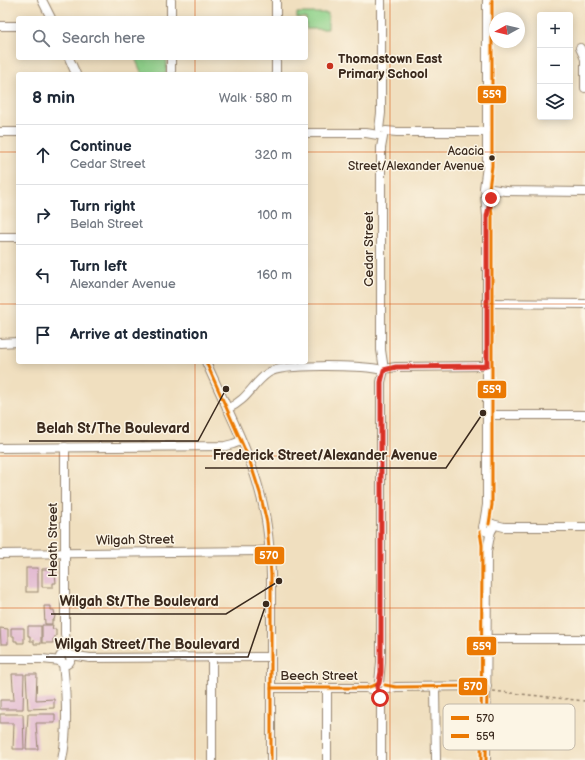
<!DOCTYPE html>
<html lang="en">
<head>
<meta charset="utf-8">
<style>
  body { margin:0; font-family:"Balsamiq Sans",sans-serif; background:#f6f6f7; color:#1f2937 }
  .controls { position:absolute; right:12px; top:12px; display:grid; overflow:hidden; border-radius:4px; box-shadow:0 2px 10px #0003 }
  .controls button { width:36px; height:36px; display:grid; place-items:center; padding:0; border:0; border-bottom:1px solid #e0e1e3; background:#fff; color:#1f2937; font:20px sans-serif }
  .compass { position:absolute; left:489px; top:12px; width:36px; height:36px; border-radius:50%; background:#fff; box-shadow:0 2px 10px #0003; rotate:262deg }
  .stop { position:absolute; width:12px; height:12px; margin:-9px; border:3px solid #d93025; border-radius:50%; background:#fff }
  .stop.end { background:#d93025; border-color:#fff; box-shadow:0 1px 4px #0008 }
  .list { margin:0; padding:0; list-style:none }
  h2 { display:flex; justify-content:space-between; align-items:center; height:52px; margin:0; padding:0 16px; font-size:17px }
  h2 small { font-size:13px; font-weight:400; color:#747a83 }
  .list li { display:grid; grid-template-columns:26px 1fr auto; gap:12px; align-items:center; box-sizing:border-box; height:60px; padding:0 16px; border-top:1px solid #e0e1e3 }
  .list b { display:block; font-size:15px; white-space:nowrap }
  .list p { margin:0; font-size:13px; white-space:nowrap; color:#747a83 }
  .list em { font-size:13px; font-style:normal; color:#747a83 }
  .icon { flex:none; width:22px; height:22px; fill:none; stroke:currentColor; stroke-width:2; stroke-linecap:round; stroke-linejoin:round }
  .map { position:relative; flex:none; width:585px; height:760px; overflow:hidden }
  .search { position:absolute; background:#fff; box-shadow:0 2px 10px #0003; left:16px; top:16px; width:292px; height:44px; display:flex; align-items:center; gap:10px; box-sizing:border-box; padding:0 14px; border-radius:4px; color:#747a83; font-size:15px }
  .panel { position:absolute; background:#fff; box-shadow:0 2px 10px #0003; left:16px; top:72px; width:292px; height:292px; border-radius:4px }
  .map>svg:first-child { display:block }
  .green { fill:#91d38c; stroke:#667e55 }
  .building { fill:#dfb2cf }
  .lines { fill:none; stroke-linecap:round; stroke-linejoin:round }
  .minor-casing { stroke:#96846e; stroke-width:10 }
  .path { stroke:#96846e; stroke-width:1.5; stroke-dasharray:3 3; stroke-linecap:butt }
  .minor { stroke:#fff; stroke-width:8 }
  .bus-1-casing { stroke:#fcf5e5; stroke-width:6 }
  .bus-2-casing { stroke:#fcf5e5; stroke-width:6 }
  .bus-1 { stroke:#eb7903; stroke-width:3 }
  .bus-2 { stroke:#eb7903; stroke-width:3 }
  .route { stroke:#d93025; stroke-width:5 }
  .grid { fill:none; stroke:#d7540e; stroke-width:1; stroke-opacity:0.55 }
  .poi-dot { fill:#c8321e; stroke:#fcf5e5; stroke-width:1.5 }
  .bus-dot { fill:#3b2a1e; stroke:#fcf5e5; stroke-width:1.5 }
  .labels { text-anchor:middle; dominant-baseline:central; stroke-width:3; stroke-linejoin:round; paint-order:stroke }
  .bus-label { font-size:12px; fill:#3b2a1e; stroke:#fcf5e5; text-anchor:end }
  .poi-label { font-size:13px; font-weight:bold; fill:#3b2a1e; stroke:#fcf5e5; text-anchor:start }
  .street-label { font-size:13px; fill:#3b2a1e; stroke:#fcf5e5 }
  .key { fill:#fcf5e5; stroke:#c2b8a9; stroke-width:1 }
  .key-label { font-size:11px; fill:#3b2a1e }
  .leader { fill:none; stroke:#3b2a1e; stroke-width:1.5 }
  .callout-dot { fill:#3b2a1e; stroke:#fcf5e5; stroke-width:1.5 }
  .callout-label { font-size:14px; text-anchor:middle; font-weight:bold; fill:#3b2a1e; stroke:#fcf5e5; stroke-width:3; stroke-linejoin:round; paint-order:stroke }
  .line-badge { stroke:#fcf5e5; stroke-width:1.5 }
  .badge-label { font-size:11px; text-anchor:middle; font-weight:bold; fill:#fff }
</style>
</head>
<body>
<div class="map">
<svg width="585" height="760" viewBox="0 0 585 760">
  <rect width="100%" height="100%" fill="#fcf5e5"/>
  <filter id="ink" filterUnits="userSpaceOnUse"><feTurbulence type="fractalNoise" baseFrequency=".025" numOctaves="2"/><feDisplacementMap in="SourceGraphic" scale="8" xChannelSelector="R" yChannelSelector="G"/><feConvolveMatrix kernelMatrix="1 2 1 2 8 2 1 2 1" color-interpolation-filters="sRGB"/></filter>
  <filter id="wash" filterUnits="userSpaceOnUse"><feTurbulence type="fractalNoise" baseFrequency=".012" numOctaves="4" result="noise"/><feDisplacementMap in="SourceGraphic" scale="16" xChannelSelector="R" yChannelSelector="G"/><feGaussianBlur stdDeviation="0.9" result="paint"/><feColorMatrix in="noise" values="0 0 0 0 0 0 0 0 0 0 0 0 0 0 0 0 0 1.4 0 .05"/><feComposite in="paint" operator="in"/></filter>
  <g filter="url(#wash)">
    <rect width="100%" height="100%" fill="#f0dfbf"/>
    <g class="green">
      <polygon points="297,13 328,13 328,29 306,29 306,18 297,18"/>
      <polygon points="135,58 167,58 166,74 142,74"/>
    </g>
    <g id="blocks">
      <g class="building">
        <rect x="26" y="568" width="12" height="24"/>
        <polygon points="42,569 53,569 53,572 55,572 56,583 53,583 53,587 42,587"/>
        <polygon points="44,606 51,606 51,610 54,610 55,616 54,620 52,620 52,624 45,624"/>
        <polygon points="42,625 53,625 52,629 56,629 56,636 55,636 55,639 53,639 53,643 42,643"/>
        <polygon points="28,626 41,626 41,644 34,644 34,641 30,641 30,636 28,636"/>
        <polygon points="0,628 8,629 8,644 1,644"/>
        <polygon points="11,628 24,628 24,643 17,643 17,641 14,641 14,636 11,636"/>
        <polygon points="12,674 24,674 23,709 0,709 0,700 14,700"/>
        <polygon points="26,674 37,674 36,700 54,699 54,708 28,709"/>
        <polygon points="0,714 23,714 24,749 13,749 14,723 0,723"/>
        <polygon points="28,714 55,714 55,723 36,723 38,749 26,749"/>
      </g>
    </g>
  </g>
  <g filter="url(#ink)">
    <use href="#blocks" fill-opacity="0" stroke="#96846e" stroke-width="1"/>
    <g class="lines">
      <defs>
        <g id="minor">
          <polyline points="42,0 51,18"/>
          <polyline points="171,18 171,0"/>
          <polyline points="276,18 276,0"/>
          <polyline points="0,26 18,26"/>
          <polyline points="580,48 585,59 585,88"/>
          <polyline points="69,58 76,74"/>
          <polyline points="171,58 171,74"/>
          <polyline points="276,74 276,58"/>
          <polyline points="379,129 381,113 381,0"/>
          <polyline points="386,131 397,132 487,132"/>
          <polyline points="0,132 18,132"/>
          <polyline points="306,133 366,133 378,135"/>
          <polyline points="484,188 487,166 487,0"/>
          <polyline points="492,189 505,191 585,192"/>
          <polyline points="489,208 491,195"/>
          <polyline points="0,237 18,237"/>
          <polyline points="487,303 585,304"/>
          <polyline points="0,343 18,342"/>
          <path d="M 206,362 C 225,405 248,447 260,493 C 268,520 270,547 271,575 L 271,760"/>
          <polyline points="383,363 381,350 381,148 383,137"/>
          <polyline points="384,369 396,367 487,366"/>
          <path d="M 227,409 C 248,400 252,384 268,373 C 282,363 359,366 378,369"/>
          <polyline points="487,415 585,415"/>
          <polyline points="65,447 65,634 68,654"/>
          <polyline points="0,448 225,446 233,444 241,441"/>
          <circle cx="488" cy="527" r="5"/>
          <polyline points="484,523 487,505 487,216 485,195"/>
          <polyline points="492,524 504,527 585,527"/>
          <polyline points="0,554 258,551 270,550"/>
          <polyline points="487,639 585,639"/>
          <circle cx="65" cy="659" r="5.5"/>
          <polyline points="70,655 90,658 271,657"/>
          <polyline points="212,657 212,760"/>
          <polyline points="0,659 42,659 61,661"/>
          <polyline points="379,683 381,662 381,382 384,370"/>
          <polyline points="435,687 436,760"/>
          <polyline points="271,688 366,688 378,691"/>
          <polyline points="327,688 327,760"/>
          <polyline points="385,690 396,687 487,686"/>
          <polyline points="379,692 381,704 381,760"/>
          <path d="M 62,760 C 68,732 66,691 63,663"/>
          <polyline points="486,760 487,552 491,530"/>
        </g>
      </defs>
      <use href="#minor" class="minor-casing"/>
      <polyline class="path" points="493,691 585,701"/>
      <use href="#minor" class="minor"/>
      <defs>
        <g id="bus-1">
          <polyline points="206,362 249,459 260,493 267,523 271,575 271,760"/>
          <polyline points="385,685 396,687 487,686 486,760"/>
          <polyline points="271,688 366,688 378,684"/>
        </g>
        <g id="bus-2">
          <polyline points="489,189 492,166 492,0"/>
          <polyline points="489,524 492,505 492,216 490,195"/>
          <polyline points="480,532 482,545 481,760"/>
        </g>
      </defs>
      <use href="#bus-1" class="bus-1-casing"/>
      <use href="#bus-2" class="bus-2-casing"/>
      <use href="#bus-1" class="bus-1"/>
      <use href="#bus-2" class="bus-2"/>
    </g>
  </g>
  <g class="lines" filter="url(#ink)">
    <polyline class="route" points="380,698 377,687 379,683 381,672 381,382 384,370 396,367 487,366 487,216 491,198"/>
  </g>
  <path class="grid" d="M 195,0 L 195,18M 390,0 L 390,760M 195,58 L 195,74M 0,152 L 18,152M 306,152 L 585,152M 0,304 L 18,304M 306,304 L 585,304M 195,362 L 195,760M 0,456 L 585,456M 0,608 L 585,608"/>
  <circle class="poi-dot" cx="330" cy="66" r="4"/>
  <circle class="bus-dot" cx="492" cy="158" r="3.5"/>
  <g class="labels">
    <g class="bus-label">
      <text x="484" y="151">Acacia<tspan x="484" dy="15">Street/Alexander Avenue</tspan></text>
    </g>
    <g class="poi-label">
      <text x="338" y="59">Thomastown East<tspan x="338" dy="15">Primary School</tspan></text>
    </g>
    <g class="street-label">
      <text transform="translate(369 249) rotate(-90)">Cedar Street</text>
      <text transform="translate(53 540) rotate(-90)">Heath Street</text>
      <text transform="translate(135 540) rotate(-1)">Wilgah Street</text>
      <text x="319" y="676">Beech Street</text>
    </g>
  </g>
  <rect x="443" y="704" width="132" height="46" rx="6" class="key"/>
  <rect x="451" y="716" width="18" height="4" fill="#eb7903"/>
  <rect x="451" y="734" width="18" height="4" fill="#eb7903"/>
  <g class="key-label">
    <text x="476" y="722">570</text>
    <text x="476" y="740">559</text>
  </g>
  <path class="leader" d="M226 389L198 441H29M483 413L446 468H205M279 581L226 614H51M266 604L248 657H46"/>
  <g class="callout-dot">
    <circle cx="226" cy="389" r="4"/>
    <circle cx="483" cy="413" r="4"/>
    <circle cx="279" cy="581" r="4"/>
    <circle cx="266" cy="604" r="4"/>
  </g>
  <g class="callout-label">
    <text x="113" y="433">Belah St/The Boulevard</text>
    <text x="325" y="460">Frederick Street/Alexander Avenue</text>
    <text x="139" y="606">Wilgah St/The Boulevard</text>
    <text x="147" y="649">Wilgah Street/The Boulevard</text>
  </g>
  <g class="line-badge">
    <rect x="477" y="85" width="30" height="19" rx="4" fill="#eb7903"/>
    <rect x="477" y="380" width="30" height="19" rx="4" fill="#eb7903"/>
    <rect x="254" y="546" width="31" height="19" rx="4" fill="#eb7903"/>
    <rect x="466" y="636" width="31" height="20" rx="4" fill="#eb7903"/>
    <rect x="458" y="677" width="30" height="19" rx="4" fill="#eb7903"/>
  </g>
  <g class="badge-label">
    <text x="492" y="98">559</text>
    <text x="492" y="393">559</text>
    <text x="269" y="559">570</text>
    <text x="482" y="650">559</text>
    <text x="473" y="690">570</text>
  </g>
</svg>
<div class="controls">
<button>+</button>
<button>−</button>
<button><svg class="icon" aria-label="layers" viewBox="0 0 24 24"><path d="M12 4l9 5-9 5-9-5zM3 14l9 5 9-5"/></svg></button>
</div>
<svg class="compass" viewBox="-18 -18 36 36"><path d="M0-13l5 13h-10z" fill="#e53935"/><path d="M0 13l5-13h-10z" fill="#747a83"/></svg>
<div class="stop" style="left:380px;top:698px"></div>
<div class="stop end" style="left:491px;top:198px"></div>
<div class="search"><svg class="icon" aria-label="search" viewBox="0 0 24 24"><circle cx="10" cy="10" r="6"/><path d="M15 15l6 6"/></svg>Search here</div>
<section class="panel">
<h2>8 min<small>Walk · 580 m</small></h2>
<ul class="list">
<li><svg class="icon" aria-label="ahead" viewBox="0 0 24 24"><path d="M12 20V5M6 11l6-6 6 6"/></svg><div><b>Continue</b><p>Cedar Street</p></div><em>320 m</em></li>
<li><svg class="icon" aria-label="right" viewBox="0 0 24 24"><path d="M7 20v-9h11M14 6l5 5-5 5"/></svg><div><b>Turn right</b><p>Belah Street</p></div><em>100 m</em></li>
<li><svg class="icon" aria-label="left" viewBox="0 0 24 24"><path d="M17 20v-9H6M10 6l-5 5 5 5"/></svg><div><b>Turn left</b><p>Alexander Avenue</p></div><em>160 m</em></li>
<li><svg class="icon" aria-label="arrive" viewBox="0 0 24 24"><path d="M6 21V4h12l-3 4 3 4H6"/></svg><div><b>Arrive at destination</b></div></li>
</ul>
</section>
</div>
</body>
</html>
